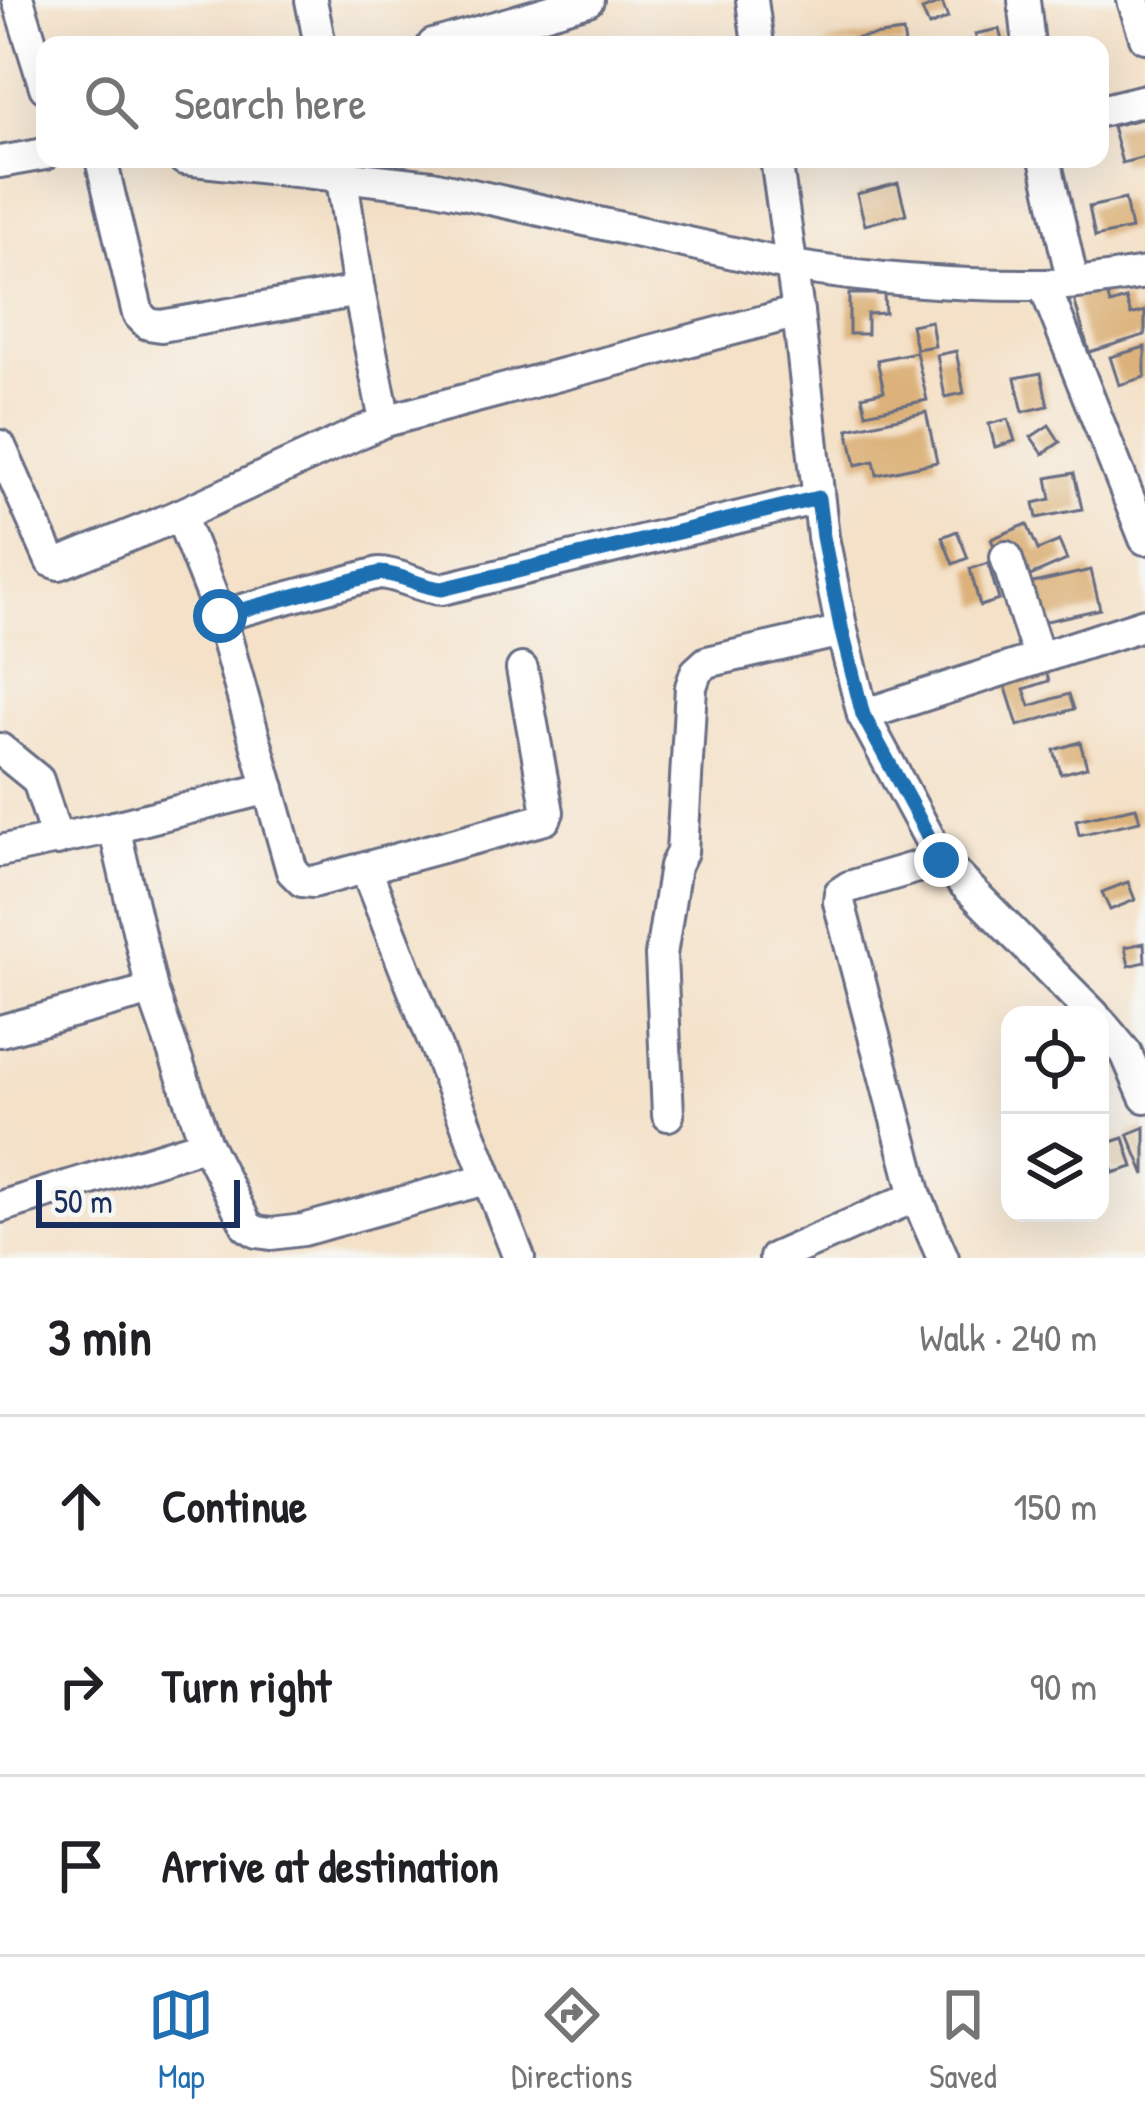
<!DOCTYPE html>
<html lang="en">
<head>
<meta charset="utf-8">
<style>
  body { margin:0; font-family:"Patrick Hand",sans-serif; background:#f2f2f2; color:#202124 }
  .controls { position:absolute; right:36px; bottom:36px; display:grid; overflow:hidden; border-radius:24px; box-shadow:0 12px 48px #0002 }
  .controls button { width:108px; height:108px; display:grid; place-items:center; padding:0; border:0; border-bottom:3px solid #e0e0e0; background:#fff; color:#202124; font:60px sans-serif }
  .scale { position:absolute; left:36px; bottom:30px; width:204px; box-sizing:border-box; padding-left:12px; border:6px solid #1b2f5e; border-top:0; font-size:33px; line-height:42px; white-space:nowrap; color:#1b2f5e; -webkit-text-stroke:9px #f6f6f2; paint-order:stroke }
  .stop { position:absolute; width:36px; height:36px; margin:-27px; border:9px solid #1f6fb2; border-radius:50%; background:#fff }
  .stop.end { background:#1f6fb2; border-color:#fff; box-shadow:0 3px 12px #0008 }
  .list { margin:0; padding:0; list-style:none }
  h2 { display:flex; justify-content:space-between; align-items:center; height:156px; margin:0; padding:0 48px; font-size:51px }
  h2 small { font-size:39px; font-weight:400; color:#757577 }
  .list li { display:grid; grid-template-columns:78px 1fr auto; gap:36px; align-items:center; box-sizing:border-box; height:180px; padding:0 48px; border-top:3px solid #e0e0e0 }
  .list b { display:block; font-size:45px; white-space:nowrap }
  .list em { font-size:39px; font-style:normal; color:#757577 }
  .icon { flex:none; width:66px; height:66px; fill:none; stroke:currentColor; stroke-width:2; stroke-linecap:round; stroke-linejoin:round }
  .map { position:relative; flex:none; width:1145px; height:1258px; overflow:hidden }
  .search { position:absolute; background:#fff; box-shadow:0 12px 48px #0002; left:36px; right:36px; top:36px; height:132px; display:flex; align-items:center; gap:30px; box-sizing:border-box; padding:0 42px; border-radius:24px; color:#757577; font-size:45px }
  .sheet { height:696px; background:#fff }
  nav { display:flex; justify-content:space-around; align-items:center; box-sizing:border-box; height:168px; border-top:3px solid #e0e0e0; background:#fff; font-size:33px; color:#757577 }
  nav a { display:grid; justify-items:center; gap:6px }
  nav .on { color:#1f6fb2 }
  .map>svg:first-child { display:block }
  .building { fill:#dcb27a }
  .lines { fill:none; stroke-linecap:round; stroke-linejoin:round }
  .street-casing { stroke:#676d83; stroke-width:36 }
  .street { stroke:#fff; stroke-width:30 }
  .route { stroke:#1f6fb2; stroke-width:15 }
</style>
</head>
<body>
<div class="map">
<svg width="1145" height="1258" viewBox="0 0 1145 1258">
  <rect width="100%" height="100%" fill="#f6f6f2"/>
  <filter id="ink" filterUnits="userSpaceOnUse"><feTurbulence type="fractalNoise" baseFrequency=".00833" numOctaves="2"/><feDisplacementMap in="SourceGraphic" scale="24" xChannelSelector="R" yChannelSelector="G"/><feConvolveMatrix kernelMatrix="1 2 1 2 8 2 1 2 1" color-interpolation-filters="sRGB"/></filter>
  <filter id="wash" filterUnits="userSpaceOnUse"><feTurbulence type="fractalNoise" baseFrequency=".004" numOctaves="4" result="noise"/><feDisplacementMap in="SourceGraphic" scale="48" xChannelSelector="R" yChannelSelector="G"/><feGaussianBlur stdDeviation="2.7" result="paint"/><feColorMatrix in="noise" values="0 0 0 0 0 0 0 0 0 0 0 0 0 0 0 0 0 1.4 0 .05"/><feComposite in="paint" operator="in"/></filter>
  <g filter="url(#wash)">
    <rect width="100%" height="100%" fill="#f4e1c8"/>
    <g id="blocks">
      <g class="building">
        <polygon points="942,2 948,18 929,26 922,10"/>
        <polygon points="999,29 1003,45 978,45 975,34"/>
        <polygon points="903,32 905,45 827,45 827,42"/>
        <polygon points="1145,118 1145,157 1122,163 1112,126"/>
        <polygon points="898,183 906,214 865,225 857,194"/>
        <polygon points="1125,199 1131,229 1095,237 1089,207"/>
        <polygon points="1106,289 1110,304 1126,299 1131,315 1145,311 1145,335 1089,352 1074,299"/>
        <polygon points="849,294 884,294 885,313 867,314 867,334 849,334"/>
        <polygon points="931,321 935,346 916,349 911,325"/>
        <polygon points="1145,347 1145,377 1119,385 1110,357"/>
        <polygon points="956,351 964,393 945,397 937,355"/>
        <polygon points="916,352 927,400 866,413 862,396 884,391 877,360"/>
        <polygon points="1041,373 1048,406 1023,412 1015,378"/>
        <polygon points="926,412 937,462 877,475 874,461 856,465 848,429"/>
        <polygon points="1008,419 1015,441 995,447 989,424"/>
        <polygon points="1049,425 1060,442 1043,454 1031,437"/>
        <polygon points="1074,473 1082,509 1037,518 1034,503 1051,499 1047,478"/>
        <polygon points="1027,524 1038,550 1059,541 1067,560 1028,577 1016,547 998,555 991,539"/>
        <polygon points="957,531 968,558 953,564 942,537"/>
        <polygon points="988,563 999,600 980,606 970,569"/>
        <polygon points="1091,570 1100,609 1038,623 1029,584"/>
        <polygon points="1043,662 1049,681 1024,689 1030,706 1069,694 1074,709 1018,726 1002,675"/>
        <polygon points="1080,742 1087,767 1061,774 1054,750"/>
        <polygon points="1136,807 1140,821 1079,835 1076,820"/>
        <polygon points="1128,882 1135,900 1110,910 1102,892"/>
        <polygon points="1144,943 1145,962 1129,966 1125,947"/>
        <polygon points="1145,1127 1145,1175 1128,1134"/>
        <polygon points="1124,1138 1133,1167 1113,1173 1105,1144"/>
      </g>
    </g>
  </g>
  <g filter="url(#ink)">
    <use href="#blocks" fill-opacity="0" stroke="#676d83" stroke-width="3"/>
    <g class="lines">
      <defs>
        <g id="street">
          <polyline points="18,0 45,87"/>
          <polyline points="311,0 320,45"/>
          <polyline points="752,0 758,45"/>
          <polyline points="1024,0 1029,45"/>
          <polyline points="1133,0 1145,37"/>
          <polyline points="433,45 588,0"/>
          <polyline points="1100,111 1145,100"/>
          <polyline points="101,159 138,314 148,324 161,326 359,291"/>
          <path d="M 184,159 L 432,186 L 792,266 C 874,279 960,286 1043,285 C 1077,285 1111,278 1145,273"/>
          <polyline points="339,159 359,291 385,421"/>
          <polyline points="1045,159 1073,283"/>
          <polyline points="0,162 45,154"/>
          <polyline points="1044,285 1145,539"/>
          <polyline points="798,312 823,537 842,631 863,715 941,860 1094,1015"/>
          <polyline points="0,446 51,561 59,564 180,515 385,421 798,312 776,159"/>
          <polyline points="180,515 220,616 292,871 302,881 313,882 545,819 548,812 522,669"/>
          <polyline points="1006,557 1039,658"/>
          <path d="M 220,616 L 379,573 C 402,574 420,588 442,589 L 818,498"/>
          <polyline points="863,715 1145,624"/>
          <polyline points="0,749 38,780 57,840"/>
          <polyline points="0,851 114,827"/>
          <polyline points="941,860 849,887 840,893 839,902 916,1196 943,1258"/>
          <polyline points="365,867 519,1258"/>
          <polyline points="1100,1022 1126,1053 1145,1097"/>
          <polyline points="0,1031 152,990"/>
          <polyline points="668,1115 661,955 675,866 682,852 691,687 696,672 707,662 842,631"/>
          <polyline points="206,1144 247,1226 257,1232 271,1234 303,1230 486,1179"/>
          <polyline points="0,1207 206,1144 152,990 114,827 269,788"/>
          <polyline points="775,1258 916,1196"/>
        </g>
      </defs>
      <use href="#street" class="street-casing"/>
      <use href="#street" class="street"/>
    </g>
  </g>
  <g class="lines" filter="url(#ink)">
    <path class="route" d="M 220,616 L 380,573 C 402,574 420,587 442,589 L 818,498 L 823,537 L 842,632 L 863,715 L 941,860"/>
  </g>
</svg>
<div class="controls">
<button><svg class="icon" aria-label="locate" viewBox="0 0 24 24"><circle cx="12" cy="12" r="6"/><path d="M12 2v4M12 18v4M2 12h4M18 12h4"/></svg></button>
<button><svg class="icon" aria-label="layers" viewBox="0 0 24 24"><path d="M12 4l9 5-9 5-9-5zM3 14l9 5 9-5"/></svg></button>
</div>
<div class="scale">50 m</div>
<div class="stop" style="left:220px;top:616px"></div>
<div class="stop end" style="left:941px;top:860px"></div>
<div class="search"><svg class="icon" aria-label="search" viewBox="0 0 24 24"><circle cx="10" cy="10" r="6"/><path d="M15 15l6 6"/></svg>Search here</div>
</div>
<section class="sheet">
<h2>3 min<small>Walk · 240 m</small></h2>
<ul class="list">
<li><svg class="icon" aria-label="ahead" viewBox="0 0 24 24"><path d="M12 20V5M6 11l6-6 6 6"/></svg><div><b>Continue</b></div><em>150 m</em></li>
<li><svg class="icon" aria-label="right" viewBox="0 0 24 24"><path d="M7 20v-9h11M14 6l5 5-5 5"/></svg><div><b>Turn right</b></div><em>90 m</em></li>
<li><svg class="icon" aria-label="arrive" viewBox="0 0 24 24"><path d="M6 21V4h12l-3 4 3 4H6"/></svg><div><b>Arrive at destination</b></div></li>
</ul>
</section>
<nav>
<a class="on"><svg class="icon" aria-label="map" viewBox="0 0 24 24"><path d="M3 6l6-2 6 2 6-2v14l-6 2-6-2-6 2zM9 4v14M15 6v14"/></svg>Map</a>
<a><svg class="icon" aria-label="directions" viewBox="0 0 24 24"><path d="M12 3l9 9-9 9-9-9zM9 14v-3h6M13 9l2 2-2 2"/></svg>Directions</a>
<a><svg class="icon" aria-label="saved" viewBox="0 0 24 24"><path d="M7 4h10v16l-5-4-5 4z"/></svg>Saved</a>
</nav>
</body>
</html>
